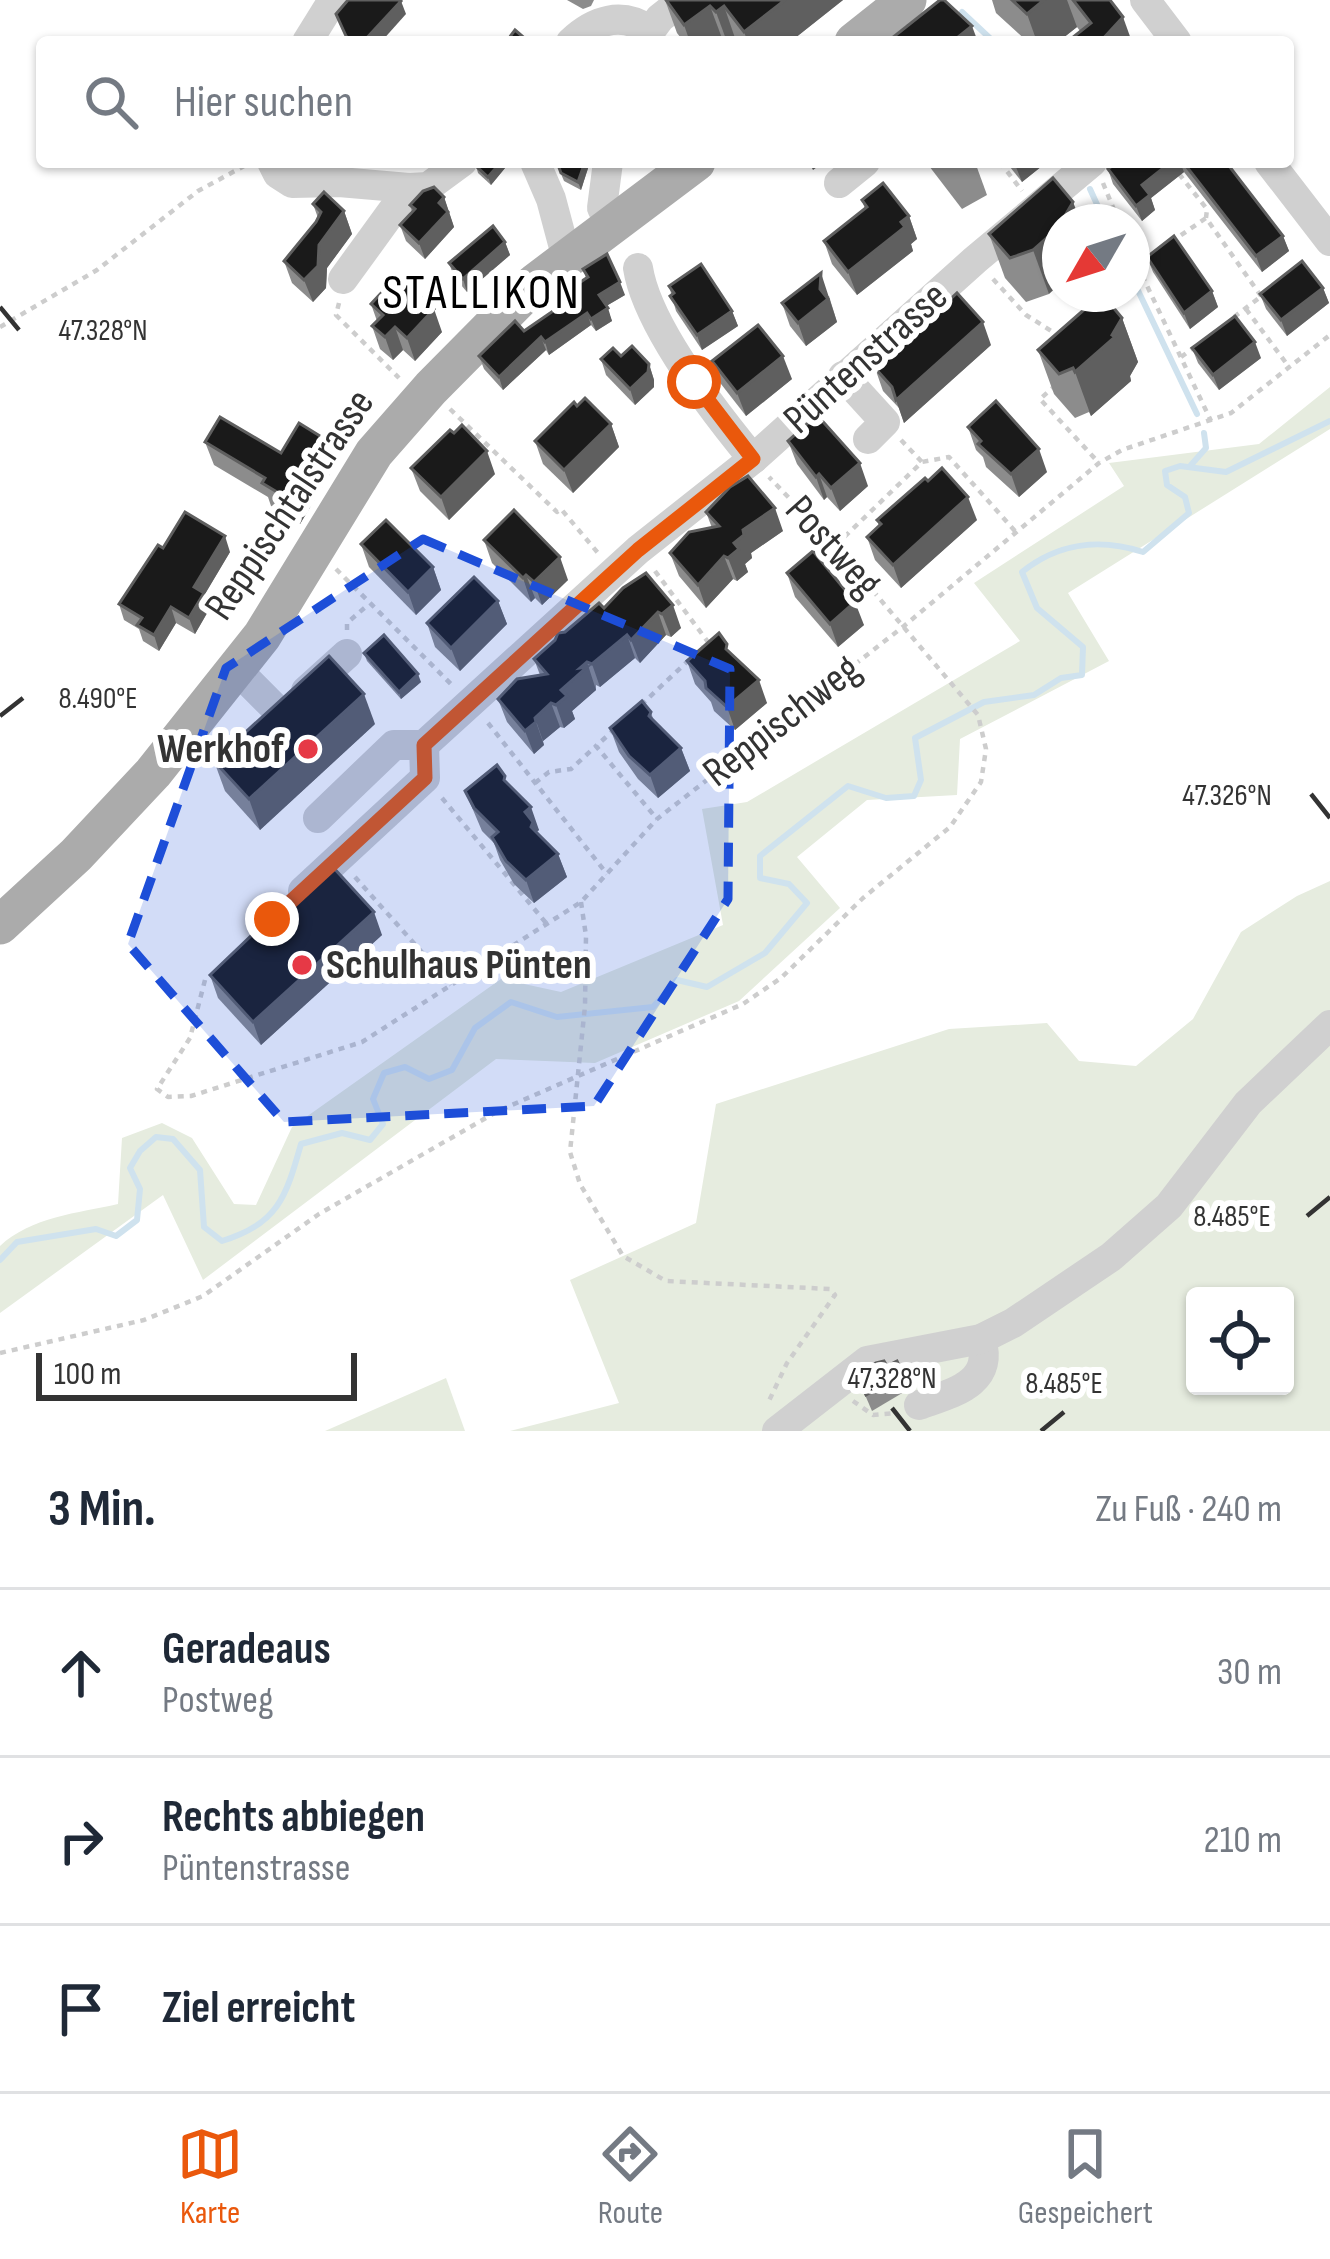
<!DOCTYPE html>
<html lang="de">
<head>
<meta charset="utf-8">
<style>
  body { margin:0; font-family:"Sofia Sans Condensed",sans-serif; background:#f2f2f3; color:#1f2937 }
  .controls { position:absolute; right:36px; bottom:36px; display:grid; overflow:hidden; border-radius:12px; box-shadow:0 3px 9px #0004 }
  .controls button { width:108px; height:108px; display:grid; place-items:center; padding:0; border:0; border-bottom:3px solid #e0e1e3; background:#fff; color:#1f2937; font:60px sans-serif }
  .compass { position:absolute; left:1042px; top:204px; width:108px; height:108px; border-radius:50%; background:#fff; box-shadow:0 3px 9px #0004; rotate:231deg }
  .scale { position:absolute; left:36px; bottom:30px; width:321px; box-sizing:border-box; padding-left:12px; border:6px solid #333; border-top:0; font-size:33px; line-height:42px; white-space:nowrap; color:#333; -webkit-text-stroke:9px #fff; paint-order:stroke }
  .stop { position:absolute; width:36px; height:36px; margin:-27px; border:9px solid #ea580c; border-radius:50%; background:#fff }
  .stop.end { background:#ea580c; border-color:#fff; box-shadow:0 3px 12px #0008 }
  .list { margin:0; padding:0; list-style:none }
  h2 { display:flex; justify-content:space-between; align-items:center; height:156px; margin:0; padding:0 48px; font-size:51px }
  h2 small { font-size:39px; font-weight:400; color:#747a83 }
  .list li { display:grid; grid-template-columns:78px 1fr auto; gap:36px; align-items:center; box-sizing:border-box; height:168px; padding:0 48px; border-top:3px solid #e0e1e3 }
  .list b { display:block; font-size:45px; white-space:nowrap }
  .list p { margin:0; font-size:39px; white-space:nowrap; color:#747a83 }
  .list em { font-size:39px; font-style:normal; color:#747a83 }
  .icon { flex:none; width:66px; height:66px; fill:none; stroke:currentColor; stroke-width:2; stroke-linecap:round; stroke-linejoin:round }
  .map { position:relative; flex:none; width:1330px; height:1431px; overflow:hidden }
  .search { position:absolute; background:#fff; box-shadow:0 3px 9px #0004; left:36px; right:36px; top:36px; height:132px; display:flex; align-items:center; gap:30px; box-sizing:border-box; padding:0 42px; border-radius:12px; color:#747a83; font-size:45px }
  .sheet { height:660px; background:#fff }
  nav { display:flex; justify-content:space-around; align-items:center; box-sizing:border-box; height:168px; border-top:3px solid #e0e1e3; background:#fff; font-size:33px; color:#747a83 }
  nav a { display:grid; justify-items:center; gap:6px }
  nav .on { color:#ea580c }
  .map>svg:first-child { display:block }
  .green { fill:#e6ecdf; fill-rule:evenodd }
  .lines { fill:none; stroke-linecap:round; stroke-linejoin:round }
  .stream { stroke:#cfe2ee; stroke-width:6 }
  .path { stroke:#cdcdcd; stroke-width:4.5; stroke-dasharray:6 6; stroke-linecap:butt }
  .minor { stroke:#d0d0d0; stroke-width:30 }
  .major { stroke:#ababab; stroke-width:39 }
  .wall { fill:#8c8c8c }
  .shaded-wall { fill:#5f5f5f }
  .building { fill:#1a1a1a; stroke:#5f5f5f; stroke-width:3 }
  .route { stroke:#ea580c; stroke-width:15 }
  .marked { fill:#1d4ed8; fill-opacity:0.2; stroke:#1d4ed8; stroke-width:9; stroke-dasharray:24 15; stroke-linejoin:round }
  .ticks { fill:none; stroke:#333; stroke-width:4.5 }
  .poi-dot { fill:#e63946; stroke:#fff; stroke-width:4.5 }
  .labels { text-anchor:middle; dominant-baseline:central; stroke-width:12; stroke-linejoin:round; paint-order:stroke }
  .street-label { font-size:42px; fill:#333; stroke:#fff }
  .poi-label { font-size:42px; font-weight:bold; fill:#333; stroke:#fff; text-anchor:end }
  .quarter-label { font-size:48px; letter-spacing:3px; fill:#000; stroke:#fff }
  .ticks-label { font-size:30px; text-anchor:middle; fill:#333; stroke:#fff; stroke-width:12; stroke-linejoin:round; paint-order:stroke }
</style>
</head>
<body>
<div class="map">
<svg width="1330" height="1431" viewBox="0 0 1330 1431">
  <rect width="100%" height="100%" fill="#fff"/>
  <g class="green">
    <path d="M 1330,387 L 1330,429 L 1068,593 L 1109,661 L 960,739 L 957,795 L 867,800 L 797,857 L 840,908 L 739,1001 L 595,1063 L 496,1059 L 203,1280 L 163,1195 L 0,1313 L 0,1246 C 31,1217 78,1213 118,1204 L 122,1138 L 162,1123 L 192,1138 L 234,1204 L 256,1205 L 292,1127 L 501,979 L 561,992 L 723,925 L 702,809 L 747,802 L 1020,641 L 974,583 L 1124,486 L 1109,463 L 1259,444 Z"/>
    <path d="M 1330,881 L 1330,1431 L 510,1431 L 619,1403 L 570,1280 L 696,1223 L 716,1104 L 949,1029 L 1047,1023 L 1079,1061 L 1136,1066 L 1193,1019 L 1241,932 L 1297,896 ZM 1195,1296 L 1285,1296 L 1285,1386 L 1195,1386 Z"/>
    <polygon points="446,1378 465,1431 325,1431"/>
  </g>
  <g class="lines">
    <g class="stream">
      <polyline points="962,12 994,42"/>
      <polyline points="1090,189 1105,222"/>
      <polyline points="1132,278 1197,414"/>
      <polyline points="1191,465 1206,448 1204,433"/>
      <path d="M 0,1260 L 17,1242 L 96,1229 L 116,1236 L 137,1220 L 140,1189 L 130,1168 L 140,1151 L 156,1137 L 173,1139 L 200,1170 L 204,1227 L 222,1241 C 278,1224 286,1197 301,1144 L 342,1133 L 370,1140 L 383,1124 L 373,1099 L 384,1073 L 405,1067 L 429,1079 L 452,1070 L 475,1028 L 511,1002 L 557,1017 L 653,1007 L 677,980 L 707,987 L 765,953 L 807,903 L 789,884 L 760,878 L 760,856 L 848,786 L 886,798 L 914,796 L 921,780 L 915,738 L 984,702 L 1034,695 L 1061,678 L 1082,675 L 1083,647 L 1037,608 L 1022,572 C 1058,543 1100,538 1143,552 L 1189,513 L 1185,497 L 1167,485 L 1165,471 L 1180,466 L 1226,472 L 1330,421"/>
    </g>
    <g class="path">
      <polyline points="1000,162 1022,191"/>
      <polyline points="1179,174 1207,209 1206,218"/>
      <polyline points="1103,183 1119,222"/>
      <polyline points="1171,242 1206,218 1261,296"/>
      <polyline points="1132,254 1211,421"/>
      <polyline points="993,279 1026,315 1056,334"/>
      <polyline points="339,303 336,315 399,378"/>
      <polyline points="1246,309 1289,367"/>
      <polyline points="1234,317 1263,295"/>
      <polyline points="0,327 97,270 198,191 246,165"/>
      <polyline points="1181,357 1196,346"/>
      <polyline points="1056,385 1040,399 1099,463"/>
      <polyline points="450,409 557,512 561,509 598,553"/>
      <polyline points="901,440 922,462"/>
      <polyline points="836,545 922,462 949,457 1015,531"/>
      <polyline points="336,569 451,684"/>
      <polyline points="655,571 708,642 702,647"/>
      <polyline points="347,630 347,623 369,604"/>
      <polyline points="641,705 690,659"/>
      <polyline points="488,723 607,874"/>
      <polyline points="615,729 596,746 657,819"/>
      <polyline points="535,783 549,772 571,769 595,747"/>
      <polyline points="442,798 546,923"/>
      <polyline points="355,877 451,985"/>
      <polyline points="581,902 586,936 585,1006 570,1152 580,1184 623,1256 666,1281 830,1289 835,1295 787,1363 767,1405"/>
      <polyline points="205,980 190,1038 157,1089 168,1097 191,1096 362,1042 581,902 657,819 904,626 1099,463 1122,450 1231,413 1330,335"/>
      <polyline points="0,1353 144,1320 203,1296 319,1214 498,1111 743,1004 781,978 863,898 950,827 981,782 986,749 978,715 835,546 769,477"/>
      <polyline points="853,1401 873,1415 897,1413"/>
    </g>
    <g class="minor">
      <polyline points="1145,0 1177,42"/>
      <polyline points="307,42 333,0"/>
      <path d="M 571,42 C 594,20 622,11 649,30"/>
      <polyline points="642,42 660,18 683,0"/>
      <polyline points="272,162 278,174 292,183 339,182 409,188 428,187 462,162"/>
      <polyline points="535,162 551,199 563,244 572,255"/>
      <polyline points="608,162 602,208 612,226"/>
      <polyline points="1269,162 1330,241"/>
      <polyline points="839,183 865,162"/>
      <path d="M 638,268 C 647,326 716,414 753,459"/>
      <polyline points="343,279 409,188"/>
      <polyline points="843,376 885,422 868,439"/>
      <polyline points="236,669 281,714"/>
      <polyline points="306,691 347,654"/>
      <polyline points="318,818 394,745 424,745 638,550 753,459 975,260 1092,162"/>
      <polyline points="303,891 425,778 424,745"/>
      <path d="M 919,1405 C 952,1393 995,1384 981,1339"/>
      <polyline points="777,1431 867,1361 981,1339 1013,1323 1111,1257 1169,1206 1248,1103 1330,1025"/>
    </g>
    <g class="major">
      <polyline points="854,42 907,0"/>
      <polyline points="0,925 76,855 153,773 262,636 374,453 431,388 535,283 696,162"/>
    </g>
  </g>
  <g class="wall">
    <polygon points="567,0 594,0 591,6 583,9"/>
    <polygon points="665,0 843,0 790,42 684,42 677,33"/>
    <polygon points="992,0 1110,0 1123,17 1080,31 1077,27 1058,42 1028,42 996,13"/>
    <polygon points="475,162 510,162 491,185 478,173"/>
    <polygon points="556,162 590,162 581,190 564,181"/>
    <polygon points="926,162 975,162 987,195 962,209"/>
    <polygon points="1006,162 1047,162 1022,182"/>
    <polygon points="1117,162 1226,162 1283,236 1289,251 1262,272 1184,172 1151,198 1155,210 1142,221 1113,184 1108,169"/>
    <polygon points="1053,178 1049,294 1026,302 1005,278 989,234"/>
    <polygon points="444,197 454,227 425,259 406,241 400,225 412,212 410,205"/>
    <polygon points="862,200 909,216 917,239 911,244 913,251 857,295 832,264 824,241 865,209"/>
    <polygon points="313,204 344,211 352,234 327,268 326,288 313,302 292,283 284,261 318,218"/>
    <polygon points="505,242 510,255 467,292 454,277 449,263"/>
    <polygon points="1147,257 1212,291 1218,307 1190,329 1153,272"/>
    <polygon points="583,269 625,295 606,306 612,321 596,331 591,325 549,355 546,350 503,390 484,369 479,356 524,331 573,297 570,289 586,278"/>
    <polygon points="669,286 732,311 738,326 702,350 676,311"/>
    <polygon points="1323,288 1329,303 1287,336 1266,309 1260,294"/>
    <polygon points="829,296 837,322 806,346 790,326 782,303"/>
    <polygon points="371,304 442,332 415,361 403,350 393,360 380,349 372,326 377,321"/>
    <polygon points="1122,318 1138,362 1130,376 1131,381 1091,416 1089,412 1075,418 1054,394 1038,350"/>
    <polygon points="991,345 904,423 899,408 883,391 875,368 883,361 881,357"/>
    <polygon points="1192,348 1261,358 1219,390 1198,363"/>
    <polygon points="621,356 649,364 654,380 654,387 635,405 606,375 601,359"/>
    <polygon points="712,361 792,379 746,416 721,384"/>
    <polygon points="577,406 611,424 619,447 573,493 543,464 535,441"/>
    <polygon points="968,427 1047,472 1019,497 986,467 983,457 976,450"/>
    <polygon points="788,441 868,486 840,511 827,497 824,500 797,464"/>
    <polygon points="205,442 281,453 336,464 300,524 271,506 268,497 214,465"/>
    <polygon points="411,468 495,474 449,520 420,491"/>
    <polygon points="706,512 783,531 751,553 752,558 745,564 748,572 737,581 733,579 706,608 679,576 670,553 712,528"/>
    <polygon points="877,520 977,520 901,588 875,560 867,537 879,526"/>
    <polygon points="484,540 568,580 542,605 535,598 531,602 492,563"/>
    <polygon points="361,544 433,567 441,590 416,615 369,567"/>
    <polygon points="163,548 230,552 205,594 210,608 195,634 176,623 159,651 143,641 139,629 124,620 119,604"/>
    <polygon points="646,573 681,628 671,637 666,635 640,663 635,658 600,687 596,685 596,690 572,711 575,719 564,728 560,727 543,741 544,745 534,754 507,722 498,699 540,675 534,659 565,632 604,608"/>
    <polygon points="787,573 864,625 838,647 795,597"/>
    <polygon points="498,601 507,624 460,671 435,647 427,623"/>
    <polygon points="364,653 421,682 401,699 367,661"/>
    <polygon points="731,654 767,703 735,730 714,711 711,702 695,684 687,661"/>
    <polygon points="651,712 654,722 681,748 690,771 658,798 638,779 619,752 610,728"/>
    <polygon points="375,724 260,830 225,791 214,761"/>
    <polygon points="509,785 539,830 537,832 558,854 567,877 534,903 514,884 500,860 494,843 482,831 465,791"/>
    <polygon points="321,874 382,935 261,1045 218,998 210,975"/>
    <polygon points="856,1374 903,1374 909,1389 872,1411"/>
  </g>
  <g class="shaded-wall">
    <polygon points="785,0 843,0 790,42 748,42 744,32"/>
    <polygon points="1044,0 1067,0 1077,27 1058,42 1037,42 1027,14"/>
    <polygon points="401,1 406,14 381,42 363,42"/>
    <polygon points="710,6 723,41 690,42 684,25"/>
    <polygon points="724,6 736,41 736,42 727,42 716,12"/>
    <polygon points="1123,17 1132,42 1100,42"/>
    <polygon points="972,26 978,42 952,42"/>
    <polygon points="501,162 510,162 491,185 488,177"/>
    <polygon points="585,162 590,162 581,190 578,182"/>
    <polygon points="809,162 824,162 813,170"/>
    <polygon points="1014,162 1047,162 1022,182"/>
    <polygon points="1171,162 1180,162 1184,172 1151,198 1155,210 1142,221 1136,206 1142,185"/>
    <polygon points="444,197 454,227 425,259 419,243 439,203"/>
    <polygon points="1073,202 1081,222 1064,222 1063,219"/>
    <polygon points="344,211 352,234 327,268 326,288 313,302 304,280 319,245"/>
    <polygon points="909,216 917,239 911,244 913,251 857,295 848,272"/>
    <polygon points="1060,226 1060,284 1049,294 1033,250"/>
    <polygon points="1283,236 1289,251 1262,272 1256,256"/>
    <polygon points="505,242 510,255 467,292 463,279"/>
    <polygon points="821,273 837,322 806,346 798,323 820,289"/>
    <polygon points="620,282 625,295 603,308 599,295"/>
    <polygon points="1323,288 1329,303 1287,336 1281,320"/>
    <polygon points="1212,291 1218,307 1190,329 1184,313"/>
    <polygon points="608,308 612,321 596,331 591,319"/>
    <polygon points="434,309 442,332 415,361 407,338"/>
    <polygon points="732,311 738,326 702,350 697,335"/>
    <polygon points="587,313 591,325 549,355 545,342"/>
    <polygon points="1122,318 1138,362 1130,376 1131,381 1091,416 1075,372 1112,335"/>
    <polygon points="983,322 991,345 904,423 896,400"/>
    <polygon points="395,327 403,350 393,360 385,337"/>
    <polygon points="541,337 546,350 503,390 499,377"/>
    <polygon points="1255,342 1261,358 1219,390 1213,375"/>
    <polygon points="783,356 792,379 746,416 737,393"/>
    <polygon points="649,364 654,380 654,387 635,405 630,389"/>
    <polygon points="611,424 619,447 573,493 564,470"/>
    <polygon points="328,441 336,464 300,524 292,501"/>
    <polygon points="1039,449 1047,472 1019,497 1011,474"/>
    <polygon points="487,451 495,474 449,520 441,497"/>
    <polygon points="860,463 868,486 840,511 831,488"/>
    <polygon points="819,474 827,497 824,500 816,477"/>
    <polygon points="968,497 977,520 901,588 893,565"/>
    <polygon points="775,508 783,531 751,553 752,558 745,564 748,572 737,581 728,558 734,543 743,530"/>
    <polygon points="225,536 230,552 205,594 210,608 195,634 189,618 194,587"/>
    <polygon points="724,556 733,579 706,608 698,585"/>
    <polygon points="560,557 568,580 542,605 534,582"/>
    <polygon points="433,567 441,590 416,615 408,592"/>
    <polygon points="526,575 535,598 531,602 523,578"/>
    <polygon points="498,601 507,624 460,671 451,648"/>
    <polygon points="855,602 864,625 838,647 830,624"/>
    <polygon points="673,605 681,628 671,637 662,614"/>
    <polygon points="171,607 176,623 159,651 154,635"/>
    <polygon points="658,612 666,635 640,663 631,640"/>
    <polygon points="627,635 635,658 600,687 592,664"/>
    <polygon points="587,662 596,690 572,711 575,719 564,728 556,705 561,690"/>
    <polygon points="418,674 421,682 401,699 399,692"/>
    <polygon points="759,680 767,703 735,730 727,707"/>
    <polygon points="364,694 375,724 260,830 249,799"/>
    <polygon points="551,703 560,727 543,741 535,718"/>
    <polygon points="536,722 544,745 534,754 525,731"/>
    <polygon points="681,748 690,771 658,798 650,775"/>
    <polygon points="531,807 539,830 536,832 541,845 525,812"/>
    <polygon points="558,854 567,877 534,903 526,880"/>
    <polygon points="374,912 382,935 261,1045 253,1022"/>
  </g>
  <g class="building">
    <polygon points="348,0 400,0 401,1 363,42 352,42 346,36 336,14"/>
    <polygon points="666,0 785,0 744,32 724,6 716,12 710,6 684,25"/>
    <polygon points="940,0 944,0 972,26 952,42 887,42"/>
    <polygon points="1012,0 1044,0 1027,14"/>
    <polygon points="1073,0 1110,0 1123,17 1100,42 1067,42 1091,23"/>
    <polygon points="515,30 529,42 506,42"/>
    <polygon points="475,162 501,162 488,177 475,165"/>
    <polygon points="557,162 585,162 578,182 561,173"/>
    <polygon points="1117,162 1171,162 1142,185 1150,195 1136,206 1108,169"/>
    <polygon points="1183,162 1226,162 1283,236 1256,256"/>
    <polygon points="1053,178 1073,202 1063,219 1066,221 1060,222 1060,226 1033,250 1010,258 989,234"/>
    <polygon points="883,183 909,216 901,222 905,227 848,272 824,241 867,207 862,200"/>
    <polygon points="434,187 444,197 439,203 448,212 419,243 400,225 415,209 410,205 423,191"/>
    <polygon points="324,192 344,211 319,245 318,266 304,280 284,261 316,222 321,212 313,204"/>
    <polygon points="493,226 505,242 463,279 449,263"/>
    <polygon points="1174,236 1212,291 1184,313 1147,257"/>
    <polygon points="607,254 620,282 599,295 608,308 591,319 587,313 545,342 541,337 499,377 479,356 515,321 524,331 575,296 570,289 588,277 583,269"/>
    <polygon points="1302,261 1323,288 1281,320 1260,294"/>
    <polygon points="701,264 732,311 697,335 670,296 674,293 669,286"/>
    <polygon points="821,273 820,289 828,299 798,323 782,303"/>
    <polygon points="398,275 434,309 407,338 395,327 385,337 372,326 383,315 371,304"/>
    <polygon points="957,293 983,322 896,400 892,387 875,368 884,360 881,357 941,303 943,306"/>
    <polygon points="1102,294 1122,318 1112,335 1115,337 1075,372 1073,368 1059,374 1038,350"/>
    <polygon points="1235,316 1255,342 1213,375 1192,348"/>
    <polygon points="758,325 783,356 737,393 712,361"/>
    <polygon points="632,346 649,364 648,372 630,389 601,359 613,348 621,356"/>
    <polygon points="585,398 611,424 564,470 535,441 574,402 577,406"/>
    <polygon points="996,401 1039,449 1011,474 978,444 981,441 968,427"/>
    <polygon points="817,415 860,463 831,488 819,474 816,477 788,441"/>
    <polygon points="220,417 281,453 299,423 328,441 292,501 262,483 265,478 205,442"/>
    <polygon points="462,425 487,451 441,497 411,468 450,430 454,433"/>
    <polygon points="942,468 968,497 893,565 867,537 881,524 877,520 925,478 928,481"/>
    <polygon points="748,476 775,508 743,530 744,535 734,543 739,549 728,558 724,556 698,585 670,553 689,532 719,526 706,512 730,487"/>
    <polygon points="514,510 560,557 534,582 526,575 523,578 484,540"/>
    <polygon points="185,512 225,536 194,587 204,593 189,618 171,607 154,635 137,625 142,618 119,604 158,545 163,548"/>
    <polygon points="386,520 433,567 408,592 361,544"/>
    <polygon points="813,551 855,602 830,624 787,573"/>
    <polygon points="646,573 673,605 662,614 658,612 631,640 627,635 592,664 587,662 580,668 587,667 561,690 567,696 556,705 551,703 535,718 536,722 525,731 498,699 517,679 547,674 534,659 555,640 558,633 565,632 599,603 604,608 623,588"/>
    <polygon points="474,577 498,601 451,648 427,623"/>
    <polygon points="719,633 727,644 726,649 759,680 727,707 706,688 705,681 687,661"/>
    <polygon points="384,635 418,674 399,692 364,653"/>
    <polygon points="329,656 364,694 249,799 214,761"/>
    <polygon points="642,701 651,712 649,716 681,748 650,775 629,756 610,728"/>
    <polygon points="497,765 505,776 504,780 531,807 525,812 533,822 531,827 558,854 526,880 506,861 492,837 498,832 474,808 465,791"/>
    <polygon points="331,865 374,912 253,1022 210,975 318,872 321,874"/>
    <polygon points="884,1361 887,1366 897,1361 903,1374 866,1395 856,1374 876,1363"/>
  </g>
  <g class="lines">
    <polyline class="route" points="272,919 425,778 424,745 638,550 753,459 694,382"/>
  </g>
  <path class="marked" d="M 423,539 L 730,669 L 728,899 L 594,1106 L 284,1122 L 128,944 L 226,668 Z"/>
  <path class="ticks" d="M 0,307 L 19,330M 0,716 L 23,698M 1311,794 L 1330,818M 1307,1216 L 1330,1197M 892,1408 L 910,1431M 1041,1431 L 1064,1412"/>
  <g class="poi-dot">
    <circle cx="308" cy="749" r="12"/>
    <circle cx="302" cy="965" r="12"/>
  </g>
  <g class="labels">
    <g class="street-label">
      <text transform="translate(866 358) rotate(-42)">Püntenstrasse</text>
      <text transform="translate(290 505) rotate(-56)">Reppischtalstrasse</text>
      <text transform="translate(833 547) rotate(48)">Postweg</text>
      <text transform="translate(782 721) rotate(-38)">Reppischweg</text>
    </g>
    <g class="poi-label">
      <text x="284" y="749">Werkhof</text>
      <text x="326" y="965" text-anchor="start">Schulhaus Pünten</text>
    </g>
    <g class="quarter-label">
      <text x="482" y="293">STALLIKON</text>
    </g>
  </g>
  <g class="ticks-label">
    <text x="103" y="340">47.328°N</text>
    <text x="98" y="708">8.490°E</text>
    <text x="1227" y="805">47.326°N</text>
    <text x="1232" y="1226">8.485°E</text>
    <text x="892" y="1388">47.328°N</text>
    <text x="1064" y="1393">8.485°E</text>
  </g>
</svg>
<div class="controls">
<button><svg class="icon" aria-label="locate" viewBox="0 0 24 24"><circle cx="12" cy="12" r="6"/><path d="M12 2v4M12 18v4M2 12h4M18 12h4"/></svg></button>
</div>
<svg class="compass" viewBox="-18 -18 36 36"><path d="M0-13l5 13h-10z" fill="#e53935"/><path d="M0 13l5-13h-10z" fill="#747a83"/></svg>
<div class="scale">100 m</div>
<div class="stop" style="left:694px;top:382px"></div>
<div class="stop end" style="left:272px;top:919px"></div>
<div class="search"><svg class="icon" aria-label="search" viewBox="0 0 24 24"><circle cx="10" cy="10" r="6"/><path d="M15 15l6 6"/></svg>Hier suchen</div>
</div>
<section class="sheet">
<h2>3 Min.<small>Zu Fuß · 240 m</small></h2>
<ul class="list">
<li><svg class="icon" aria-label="ahead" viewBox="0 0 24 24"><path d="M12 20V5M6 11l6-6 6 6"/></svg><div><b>Geradeaus</b><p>Postweg</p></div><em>30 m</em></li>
<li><svg class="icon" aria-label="right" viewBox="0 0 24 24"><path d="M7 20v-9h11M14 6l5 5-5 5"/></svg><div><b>Rechts abbiegen</b><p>Püntenstrasse</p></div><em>210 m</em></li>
<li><svg class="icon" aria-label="arrive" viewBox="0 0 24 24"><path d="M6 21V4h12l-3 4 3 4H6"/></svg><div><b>Ziel erreicht</b></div></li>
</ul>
</section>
<nav>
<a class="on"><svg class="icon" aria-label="map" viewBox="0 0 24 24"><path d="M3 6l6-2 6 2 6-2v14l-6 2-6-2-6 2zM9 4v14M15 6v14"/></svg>Karte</a>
<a><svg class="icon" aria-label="directions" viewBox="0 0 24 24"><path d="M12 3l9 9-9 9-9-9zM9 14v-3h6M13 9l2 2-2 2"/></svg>Route</a>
<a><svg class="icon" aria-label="saved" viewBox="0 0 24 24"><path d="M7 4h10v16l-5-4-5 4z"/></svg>Gespeichert</a>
</nav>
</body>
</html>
